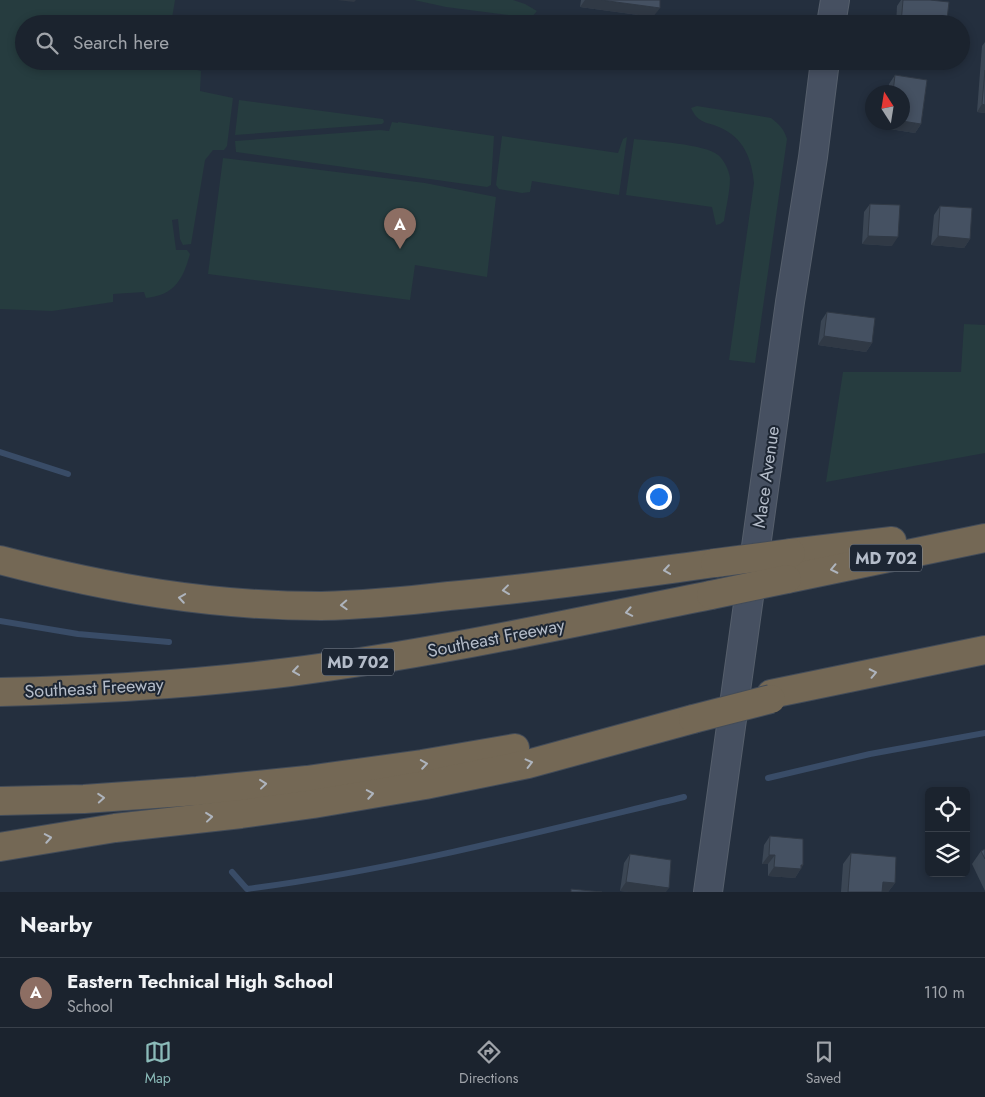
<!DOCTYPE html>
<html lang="en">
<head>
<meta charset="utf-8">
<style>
  body { margin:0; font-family:Jost,sans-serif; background:#282f3a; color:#f1f3f6 }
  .controls { position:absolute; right:15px; bottom:15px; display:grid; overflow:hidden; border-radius:8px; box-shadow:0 2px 8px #0003 }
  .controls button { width:45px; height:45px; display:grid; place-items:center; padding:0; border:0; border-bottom:1px solid #39404a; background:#1b232e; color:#f1f3f6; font:25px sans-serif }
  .compass { position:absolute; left:865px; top:85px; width:45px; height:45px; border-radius:50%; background:#1b232e; box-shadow:0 2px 8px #0003; rotate:348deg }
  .you { position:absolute; left:658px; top:496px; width:18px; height:18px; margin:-12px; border:4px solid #fff; border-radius:50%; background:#1a73e8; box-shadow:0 0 0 8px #1a73e833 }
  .badge { display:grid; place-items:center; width:32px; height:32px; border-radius:50%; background:#8bbbb9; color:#fff; font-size:16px; font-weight:700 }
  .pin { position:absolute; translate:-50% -41px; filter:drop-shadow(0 1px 2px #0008) }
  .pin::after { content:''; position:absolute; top:26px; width:18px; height:15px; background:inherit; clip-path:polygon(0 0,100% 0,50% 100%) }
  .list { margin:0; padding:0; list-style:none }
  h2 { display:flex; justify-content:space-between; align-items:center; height:65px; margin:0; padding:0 20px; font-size:21px }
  h2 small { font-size:16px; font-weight:400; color:#a0a4aa }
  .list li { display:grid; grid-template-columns:32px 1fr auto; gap:15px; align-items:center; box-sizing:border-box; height:70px; padding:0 20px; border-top:1px solid #39404a }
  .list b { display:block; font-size:19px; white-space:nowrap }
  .list p { margin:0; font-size:16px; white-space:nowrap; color:#a0a4aa }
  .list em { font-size:16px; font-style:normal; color:#a0a4aa }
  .icon { flex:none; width:28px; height:28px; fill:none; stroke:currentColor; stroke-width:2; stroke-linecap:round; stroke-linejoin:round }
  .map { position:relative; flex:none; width:985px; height:892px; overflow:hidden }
  .search { position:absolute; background:#1b232e; box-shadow:0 2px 8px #0003; left:15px; right:15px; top:15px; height:55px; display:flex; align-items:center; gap:12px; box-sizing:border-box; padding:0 18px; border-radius:28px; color:#a0a4aa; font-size:19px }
  .sheet { height:135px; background:#1b232e }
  nav { display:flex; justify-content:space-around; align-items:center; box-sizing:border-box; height:70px; border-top:1px solid #39404a; background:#1b232e; font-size:14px; color:#a0a4aa }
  nav a { display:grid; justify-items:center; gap:2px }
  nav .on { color:#8bbbb9 }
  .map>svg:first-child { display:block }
  .green { fill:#263c3f }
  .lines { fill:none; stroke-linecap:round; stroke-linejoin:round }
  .stream { stroke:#394c67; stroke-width:6 }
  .secondary-casing { stroke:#565f6c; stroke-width:30 }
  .highway-casing { stroke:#434c59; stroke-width:30 }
  .secondary { stroke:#465061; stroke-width:28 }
  .highway { stroke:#746855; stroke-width:28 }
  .highway-bridge-casing { stroke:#434c59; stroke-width:30; stroke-linecap:butt }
  .highway-bridge { stroke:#746855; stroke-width:28 }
  .wall { fill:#3b4654 }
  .shaded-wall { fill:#303945 }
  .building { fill:#455162; stroke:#303945 }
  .oneway { stroke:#aeb4bd }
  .labels { text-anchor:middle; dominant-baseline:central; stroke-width:4; stroke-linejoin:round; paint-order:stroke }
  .shield { fill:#1d2633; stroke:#878f9c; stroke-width:1 }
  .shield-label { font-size:16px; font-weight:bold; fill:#b4bcc9 }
  .street-label { font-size:18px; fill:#b4bcc9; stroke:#1d2633 }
</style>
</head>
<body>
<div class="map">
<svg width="985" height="892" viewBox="0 0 985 892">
  <rect width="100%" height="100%" fill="#242f3e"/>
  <g class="green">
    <path d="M 0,0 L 175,0 L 171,24 L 24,24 L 24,61 L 164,61 L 201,71 L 200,91 L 233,98 L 227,146 L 224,150 L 213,150 L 205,160 L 191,244 L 183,245 L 180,239 L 178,219 L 172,220 L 176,250 L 187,250 L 190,254 C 183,279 175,295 146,298 L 144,292 L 113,294 L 113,302 L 52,311 L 0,309 Z"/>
    <polygon points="414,0 513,0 525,4 537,11 531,18 446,7"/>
    <polygon points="239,100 383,119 384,122 382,124 235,135"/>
    <path d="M 697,106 L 771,118 C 779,124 784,129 787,139 L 755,363 L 729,360 L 754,183 C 752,161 745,141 725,130 C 710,121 699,126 691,108 Z"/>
    <polygon points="392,122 398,123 398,122 494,136 491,185 487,187 236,152 235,141 380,130 389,131"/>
    <polygon points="502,136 618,153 623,139 627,137 619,195 532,181 530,192 522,193 499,189 496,185"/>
    <path d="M 634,139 C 652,141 705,144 718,155 C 724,160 729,170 730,178 C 730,192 726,207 724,221 L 720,224 L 716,225 L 712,207 L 626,195 Z"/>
    <polygon points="223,158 425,183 496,197 487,277 415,265 410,300 208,274"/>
    <polygon points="964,324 985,325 985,453 826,482 843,372 961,372"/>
  </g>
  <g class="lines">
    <g class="stream">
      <polyline points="0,452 68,474"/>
      <polyline points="0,621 78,634 169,642"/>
      <polyline points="768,778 870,754 985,733"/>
      <path d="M 232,872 L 247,889 C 394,870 539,832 684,797"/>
    </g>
    <defs>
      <g id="secondary">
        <polyline points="831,24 835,0"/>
        <polyline points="708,892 790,302 813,157 825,61"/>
      </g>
      <g id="highway">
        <polyline points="791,553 892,541"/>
        <path d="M 0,560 C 107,588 210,606 321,606 C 364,605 406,601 449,596 C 538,588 627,575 715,563"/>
        <polyline points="787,579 985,538"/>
        <path d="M 0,692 C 97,690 194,684 290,672 C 432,654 571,623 711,595"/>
        <polyline points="771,694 985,650"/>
        <polyline points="0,801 84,799 197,791 307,780 422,764 515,748"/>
        <polyline points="0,847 115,828 241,814 313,804 425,785 528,764 693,719"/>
      </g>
    </defs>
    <use href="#secondary" class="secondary-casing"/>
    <use href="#highway" class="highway-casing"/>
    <use href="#secondary" class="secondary"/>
    <use href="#highway" class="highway"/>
    <defs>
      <g id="highway-bridge">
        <polyline points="715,563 791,553"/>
        <polyline points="711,595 787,579"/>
        <polyline points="693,719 771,699"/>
      </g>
    </defs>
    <use href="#highway-bridge" class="highway-bridge-casing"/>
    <use href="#highway-bridge" class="highway-bridge"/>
  </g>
  <g class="wall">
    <polygon points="581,0 660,0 653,17 580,7"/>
    <polygon points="901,0 930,0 947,19 944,24 896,24 897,6"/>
    <polygon points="985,42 985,113 977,112 982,46"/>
    <polygon points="895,75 927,80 921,124 915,133 883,128 884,122 902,122 902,92 888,92 889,84"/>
    <polygon points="870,204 892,246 862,244 864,212"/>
    <polygon points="940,206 970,239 964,248 931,245 934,215"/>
    <polygon points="827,312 872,343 866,352 818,345 821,321"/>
    <polygon points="770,836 803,865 795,878 768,876 768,864 762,864 764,845"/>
    <polygon points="985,849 985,891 972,864 981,851"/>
    <polygon points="851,853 895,883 888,892 841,892 843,864"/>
    <polygon points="630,854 666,892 629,892 620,891 624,863"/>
  </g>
  <g class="shaded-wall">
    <polygon points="337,0 356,0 354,2"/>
    <polygon points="585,0 601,0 660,8 653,17 580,7"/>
    <polygon points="935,18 947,19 944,24 931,24"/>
    <polygon points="982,104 985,105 985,113 977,112"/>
    <polygon points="902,121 921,124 915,133 883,128 887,122 902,122"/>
    <polygon points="868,236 898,237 892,246 862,244"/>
    <polygon points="938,236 970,239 964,248 931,245"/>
    <polygon points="824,336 872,343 866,352 818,345"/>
    <polygon points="769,855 775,855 768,864 762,864"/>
    <polygon points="801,865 803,865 795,878 768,876 774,867"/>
    <polygon points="626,882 669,888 666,892 629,892 620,891"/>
    <polygon points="883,882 895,883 888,892 876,892"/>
  </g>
  <g class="building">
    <polygon points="601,0 660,0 660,8"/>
    <polygon points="903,0 930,0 949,2 947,19 935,18 934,24 901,24"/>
    <polygon points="985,70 985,105 982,104"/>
    <polygon points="895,75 927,80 921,124 902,121 902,92 893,92"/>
    <polygon points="870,204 900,205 898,237 868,236"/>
    <polygon points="940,206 972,208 970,239 938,236"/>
    <polygon points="827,312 875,318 872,343 824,336"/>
    <polygon points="770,836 803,839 803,865 801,865 801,869 774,867 775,855 769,855"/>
    <polygon points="985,849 985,859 981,851"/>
    <polygon points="851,853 896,857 895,883 883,882 882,892 848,892"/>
    <polygon points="630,854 671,860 669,888 626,882"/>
    <polygon points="571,889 602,892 571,892"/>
  </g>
  <defs><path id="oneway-chevron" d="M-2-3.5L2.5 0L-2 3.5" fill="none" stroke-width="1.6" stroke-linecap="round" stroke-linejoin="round" transform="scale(1.25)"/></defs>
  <g class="oneway">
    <use href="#oneway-chevron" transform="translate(834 569) rotate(168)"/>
    <use href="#oneway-chevron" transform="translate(667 570) rotate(172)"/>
    <use href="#oneway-chevron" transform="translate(506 590) rotate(173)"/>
    <use href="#oneway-chevron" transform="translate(182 598) rotate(-171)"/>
    <use href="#oneway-chevron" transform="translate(344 605) rotate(177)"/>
    <use href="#oneway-chevron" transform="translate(629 612) rotate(169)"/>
    <use href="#oneway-chevron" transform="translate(296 671) rotate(172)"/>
    <use href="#oneway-chevron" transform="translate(873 673) rotate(-12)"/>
    <use href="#oneway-chevron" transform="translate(529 763) rotate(-14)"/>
    <use href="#oneway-chevron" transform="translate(424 764) rotate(-9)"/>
    <use href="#oneway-chevron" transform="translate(263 784) rotate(-6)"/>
    <use href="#oneway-chevron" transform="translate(370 794) rotate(-10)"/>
    <use href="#oneway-chevron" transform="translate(101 798) rotate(-4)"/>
    <use href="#oneway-chevron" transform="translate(209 817) rotate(-6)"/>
    <use href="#oneway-chevron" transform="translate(48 838) rotate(-10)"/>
  </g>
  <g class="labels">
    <g class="shield">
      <rect x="850" y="544.5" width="72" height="27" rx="4"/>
      <rect x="322" y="648.5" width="72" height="27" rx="4"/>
    </g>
    <g class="shield-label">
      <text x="886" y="558">MD 702</text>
      <text x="358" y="662">MD 702</text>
    </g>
    <g class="street-label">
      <text transform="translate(766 477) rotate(-82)">Mace Avenue</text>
      <text transform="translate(496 638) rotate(-11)">Southeast Freeway</text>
      <text transform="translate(94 688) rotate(-3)">Southeast Freeway</text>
    </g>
  </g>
</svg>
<div class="controls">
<button><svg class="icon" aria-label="locate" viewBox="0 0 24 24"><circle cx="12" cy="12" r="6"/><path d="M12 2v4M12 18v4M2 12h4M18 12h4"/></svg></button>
<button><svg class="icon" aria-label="layers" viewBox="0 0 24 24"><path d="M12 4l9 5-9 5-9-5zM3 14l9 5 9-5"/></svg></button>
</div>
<svg class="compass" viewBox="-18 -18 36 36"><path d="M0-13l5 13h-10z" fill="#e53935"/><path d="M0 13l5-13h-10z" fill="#a0a4aa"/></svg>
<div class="you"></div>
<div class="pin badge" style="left:400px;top:249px;background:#8d6e63">A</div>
<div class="search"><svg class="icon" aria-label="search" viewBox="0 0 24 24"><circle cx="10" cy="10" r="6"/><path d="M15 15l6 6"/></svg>Search here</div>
</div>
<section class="sheet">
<h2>Nearby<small></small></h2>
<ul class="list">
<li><span class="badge" style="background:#8d6e63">A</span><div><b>Eastern Technical High School</b><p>School</p></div><em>110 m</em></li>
</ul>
</section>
<nav>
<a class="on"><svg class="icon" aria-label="map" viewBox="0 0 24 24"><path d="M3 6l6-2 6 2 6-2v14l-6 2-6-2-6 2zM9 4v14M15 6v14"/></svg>Map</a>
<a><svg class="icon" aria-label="directions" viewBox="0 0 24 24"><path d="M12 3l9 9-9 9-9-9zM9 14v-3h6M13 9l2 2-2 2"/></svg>Directions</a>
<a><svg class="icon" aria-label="saved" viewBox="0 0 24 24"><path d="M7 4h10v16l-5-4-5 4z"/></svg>Saved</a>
</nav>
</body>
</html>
